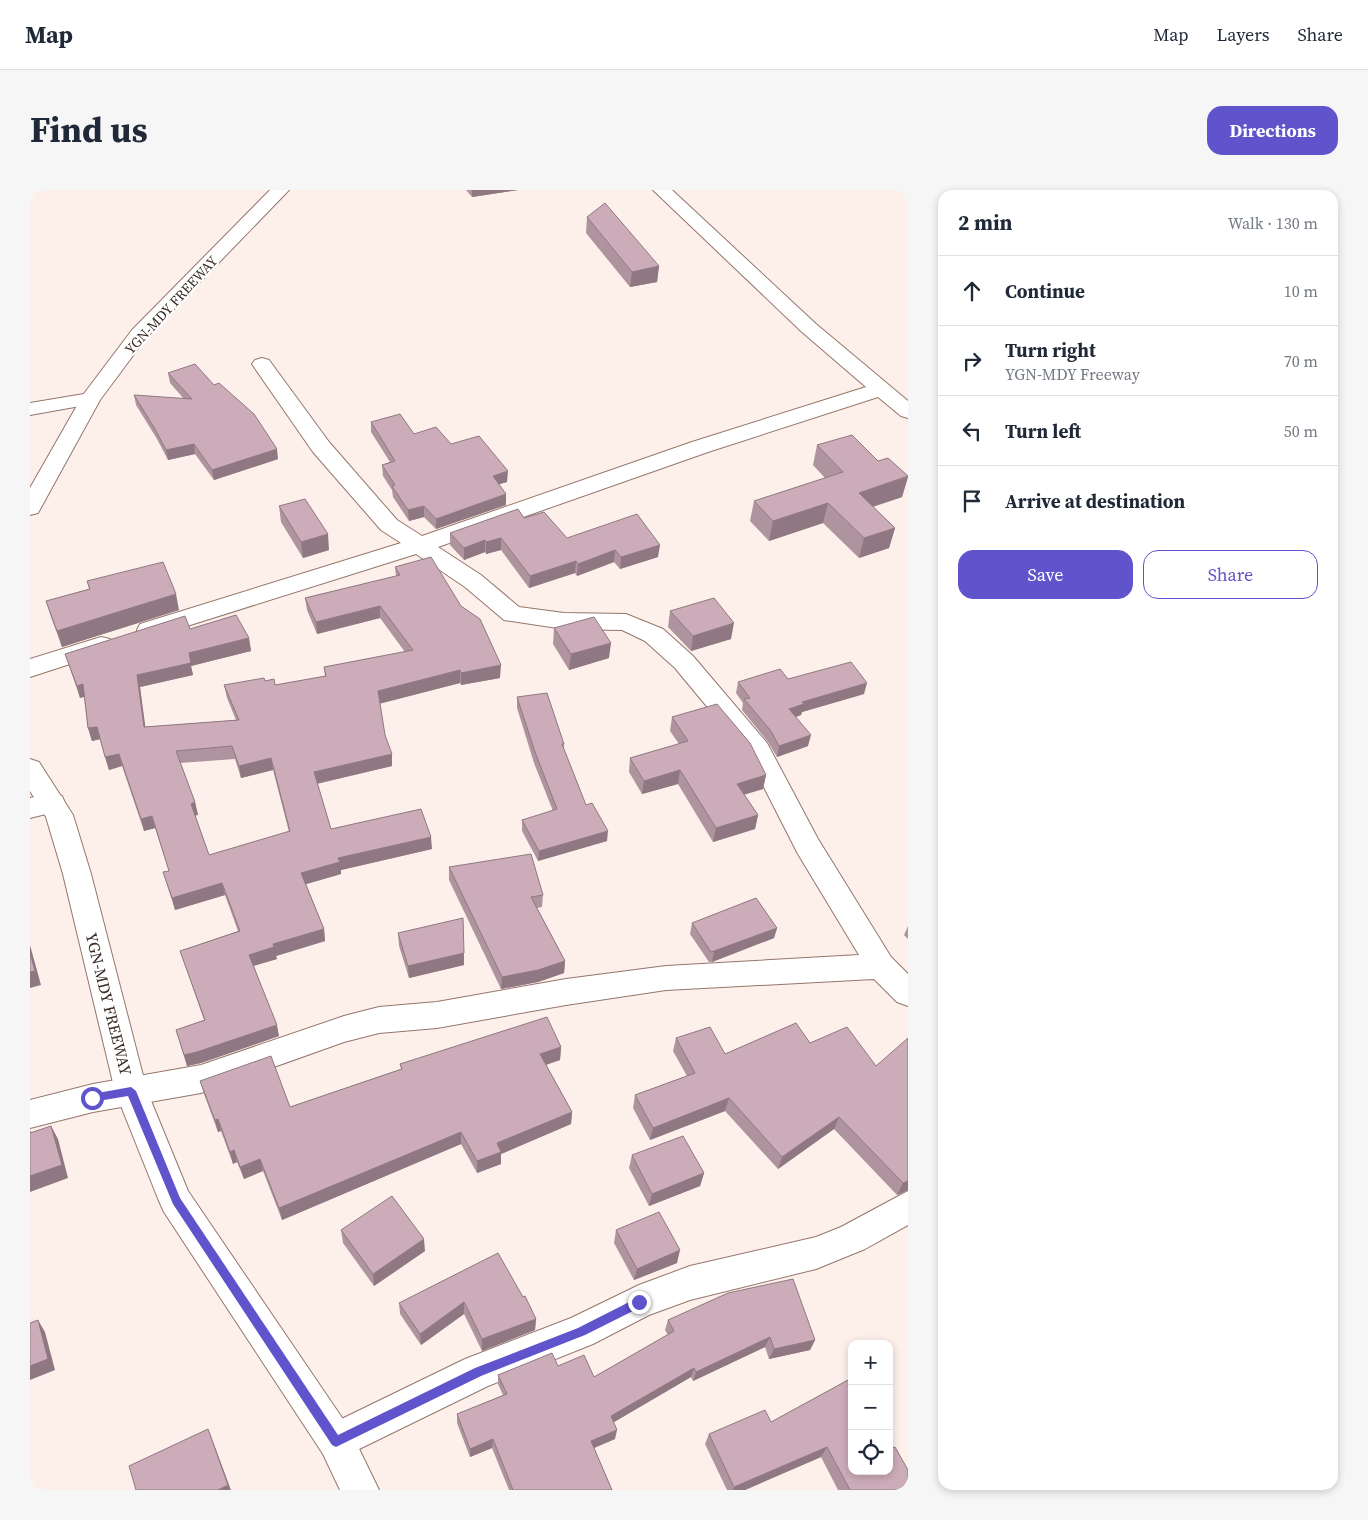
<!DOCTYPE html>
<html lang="en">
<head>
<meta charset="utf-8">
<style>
  body { margin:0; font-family:"Source Serif 4",serif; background:#f6f6f7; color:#1f2937 }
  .controls { position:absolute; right:15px; bottom:15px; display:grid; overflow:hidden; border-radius:10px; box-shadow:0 2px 8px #0003 }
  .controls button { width:45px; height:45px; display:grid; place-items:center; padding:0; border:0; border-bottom:1px solid #e0e1e3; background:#fff; color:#1f2937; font:25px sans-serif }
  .stop { position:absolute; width:15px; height:15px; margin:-11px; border:4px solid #6054cc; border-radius:50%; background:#fff }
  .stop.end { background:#6054cc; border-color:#fff; box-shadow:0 1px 5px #0008 }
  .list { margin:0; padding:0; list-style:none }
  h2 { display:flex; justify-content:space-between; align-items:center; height:65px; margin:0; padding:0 20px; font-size:21px }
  h2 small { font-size:16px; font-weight:400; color:#747a83 }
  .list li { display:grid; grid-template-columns:32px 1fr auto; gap:15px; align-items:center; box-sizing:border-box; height:70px; padding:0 20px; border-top:1px solid #e0e1e3 }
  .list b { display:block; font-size:19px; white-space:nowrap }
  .list p { margin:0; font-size:16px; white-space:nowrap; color:#747a83 }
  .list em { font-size:16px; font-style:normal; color:#747a83 }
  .actions { display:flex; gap:10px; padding:15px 20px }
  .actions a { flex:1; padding:11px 0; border:1px solid #6054cc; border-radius:15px; text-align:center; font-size:18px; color:#6054cc }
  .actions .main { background:#6054cc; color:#fff }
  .icon { flex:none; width:28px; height:28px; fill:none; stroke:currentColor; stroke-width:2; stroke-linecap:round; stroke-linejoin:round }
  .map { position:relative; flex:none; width:878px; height:1300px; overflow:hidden; border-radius:15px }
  header { display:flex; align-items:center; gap:30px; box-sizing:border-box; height:70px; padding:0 25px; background:#fff; border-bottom:1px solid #e0e1e3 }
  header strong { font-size:24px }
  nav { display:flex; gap:28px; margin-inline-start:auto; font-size:18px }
  .intro { display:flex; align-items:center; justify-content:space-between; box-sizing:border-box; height:120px; padding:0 30px }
  h1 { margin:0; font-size:35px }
  .button { padding:12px 22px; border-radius:15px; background:#6054cc; color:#fff; font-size:18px; font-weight:700 }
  main { display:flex; gap:30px; padding:0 30px }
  aside { flex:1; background:#fff; border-radius:15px; box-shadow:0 2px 8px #0003 }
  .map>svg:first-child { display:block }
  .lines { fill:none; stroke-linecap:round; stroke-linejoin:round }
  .street-casing { stroke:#94766b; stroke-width:2 }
  .primary-casing { stroke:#94766b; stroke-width:2 }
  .street { fill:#fff; fill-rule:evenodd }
  .primary { fill:#fff; fill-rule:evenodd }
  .wall { fill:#af949f; fill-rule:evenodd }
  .shaded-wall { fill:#8f7882 }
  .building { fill:#ccacb9; stroke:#8f7882; fill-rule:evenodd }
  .route { fill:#6054cc }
  .labels { text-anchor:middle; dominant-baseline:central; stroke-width:4.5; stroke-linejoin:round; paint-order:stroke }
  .far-street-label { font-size:14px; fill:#3a2d28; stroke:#fff }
  .street-label { font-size:16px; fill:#3a2d28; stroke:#fff }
</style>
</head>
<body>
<header>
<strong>Map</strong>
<nav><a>Map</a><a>Layers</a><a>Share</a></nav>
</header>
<div class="intro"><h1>Find us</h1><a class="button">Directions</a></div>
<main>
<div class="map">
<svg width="878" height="1300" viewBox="0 0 878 1300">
  <rect width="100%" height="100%" fill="#fdf0ea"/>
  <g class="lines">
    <defs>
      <g id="street">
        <polygon points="623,0 642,0 786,134 878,211 878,228 871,226 848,207 678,262 408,357 451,385 489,417 534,423 596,424 633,439 663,466 737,553 788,649 861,767 878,784 878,816 867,812 844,789 636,800 536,815 407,838 349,843 314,852 171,903 63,922 0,938 0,910 63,894 171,875 314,826 349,817 407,812 536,789 636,776 829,765 768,664 718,566 645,478 615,451 592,440 534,439 474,430 435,397 386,364 119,448 110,446 107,440 110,434 371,353 351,340 283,262 222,174 225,170 232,168 239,170 299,252 367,330 392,346 662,252 836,197 772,142"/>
        <polygon points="60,203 67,205 70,209 67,213 0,225 0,213"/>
        <polygon points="71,447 80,449 83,455 80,461 0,487 0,469"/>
        <polygon points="22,603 32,606 35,613 32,620 0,628 0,608"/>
        <polygon points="878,1001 878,1035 835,1059 786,1079 660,1110 619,1125 563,1154 458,1196 319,1264 306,1269 293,1264 288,1251 293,1238 435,1169 541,1128 609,1095 660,1076 786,1047 811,1037"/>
      </g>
      <g id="primary">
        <polygon points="240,0 259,0 116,148 70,210 8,323 0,325 0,298 53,205 102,140"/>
        <polygon points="0,569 9,572 43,625 61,684 117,901 158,1001 319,1238 349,1300 310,1300 293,1264 134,1022 129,1011 85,901 33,684 16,627 0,601"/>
      </g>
    </defs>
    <use href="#street" class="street-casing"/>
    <use href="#primary" class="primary-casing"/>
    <use href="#street" class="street"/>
    <use href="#primary" class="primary"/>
  </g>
  <g class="wall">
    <polygon points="436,0 488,0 442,7"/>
    <polygon points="557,27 629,76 627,92 600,97 556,43"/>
    <polygon points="138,183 248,269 184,290 165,264 138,270 127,249 106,215 104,205 154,209 140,193"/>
    <polygon points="341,232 421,254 477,292 469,294 476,315 406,339 394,327 379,331 363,307 362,300 353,286 352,275 360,272 341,242"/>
    <polygon points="787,255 848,271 878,286 872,307 843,317 865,338 859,358 829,368 793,333 739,351 720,331 724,311 795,288 783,275"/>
    <polygon points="249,316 299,360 273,368 251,332"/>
    <polygon points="494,328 537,348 628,367 590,379 584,372 547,386 545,383 499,398 471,360 456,364 455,362 434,370 420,355 420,343"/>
    <path d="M 365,377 L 470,488 L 431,495 L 430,493 L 350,513 L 355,545 L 362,576 L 287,594 L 301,639 L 402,659 L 311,680 L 311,684 L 276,694 L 294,739 L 295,751 L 246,766 L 247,769 L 224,776 L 249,846 L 171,873 L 157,876 L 146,840 L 174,830 L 154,772 L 150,761 L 208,741 L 195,705 L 145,720 L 133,682 L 139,681 L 125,638 L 114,641 L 92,576 L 79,580 L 70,549 L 62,551 L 58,538 L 54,507 L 50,508 L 35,464 L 160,439 L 219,448 L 221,461 L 161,476 L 163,485 L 110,497 L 115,537 L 206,530 L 197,508 L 194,495 L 235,491 L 245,495 L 295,486 L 294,477 L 375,462 L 350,428 L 287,444 L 277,420 L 275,408 L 366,386 ZM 205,569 L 211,588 L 243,580 L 259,642 L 179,665 L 165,625 L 168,625 L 165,612 L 150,573 Z"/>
    <polygon points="57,391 149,420 32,457 21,427 16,411 59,399"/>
    <polygon points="640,421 701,449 661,461 638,437"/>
    <polygon points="524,438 579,468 539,480 523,454"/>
    <polygon points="758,489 834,504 772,522 771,525 766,527 778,556 747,567 738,552 712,520 713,513 706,503 708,492"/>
    <polygon points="487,507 534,554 534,560 556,615 577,651 508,671 492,641 492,630 523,621 504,573 487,518"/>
    <polygon points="642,527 736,585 733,599 714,605 728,625 725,639 683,652 648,594 612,604 599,582 600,568 649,554 640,541"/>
    <polygon points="419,677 513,705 512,717 507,718 535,771 534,783 508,792 471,799 419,690"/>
    <polygon points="662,733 747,738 744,748 682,772 679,772 660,744"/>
    <polygon points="878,736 878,749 874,745"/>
    <polygon points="368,743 434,775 379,788 369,756"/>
    <polygon points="766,833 878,1000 867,1005 804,939 748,979 695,921 620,950 603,918 605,905 657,886 643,861 646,848 695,864"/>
    <polygon points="531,857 530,870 516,875 542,922 541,934 471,964 471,974 447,983 431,954 252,1030 233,981 214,989 207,972 203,974 191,941 188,942 174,904 170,891 260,917 371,879 370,874"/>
    <polygon points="602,965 674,983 670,996 619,1016 599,978"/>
    <polygon points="311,1040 395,1061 344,1096 313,1053"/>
    <polygon points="586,1040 647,1073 604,1090 584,1053"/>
    <polygon points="493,1107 506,1129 505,1140 452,1161 434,1124 391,1155 370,1124 369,1113"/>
    <polygon points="638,1130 785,1150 780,1160 739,1169 735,1157 663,1191 661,1187 584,1232 585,1249 564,1258 582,1300 479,1300 462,1258 440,1267 427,1233 427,1224 473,1205 468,1194 468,1185 528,1176 564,1187 638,1145 635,1140"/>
    <polygon points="818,1190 878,1300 808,1300 791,1267 715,1300 697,1300 675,1254 679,1244 741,1232"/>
  </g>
  <g class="shaded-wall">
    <polygon points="442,0 488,0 442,7"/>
    <polygon points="629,76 627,92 600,97 602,82"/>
    <polygon points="164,254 165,264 138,270 136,260"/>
    <polygon points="247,259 248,269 184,290 182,280"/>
    <polygon points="478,281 477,292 463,296 463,286"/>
    <polygon points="878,287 872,307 823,323 829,303"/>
    <polygon points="476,304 476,315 406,339 406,329"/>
    <polygon points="798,313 793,333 739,351 743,331"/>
    <polygon points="394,316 394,327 379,331 378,320"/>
    <polygon points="865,338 859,358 829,368 834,348"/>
    <polygon points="298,344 299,360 273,368 271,352"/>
    <polygon points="471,348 471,360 456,364 456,352"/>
    <polygon points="455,350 455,362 434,370 434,358"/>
    <polygon points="630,355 628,367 590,379 591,367"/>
    <polygon points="585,360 584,372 547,386 548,374"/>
    <polygon points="546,371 545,383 499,398 500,386"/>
    <polygon points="146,404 149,420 32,457 27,441"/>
    <polygon points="350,416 350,428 287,444 286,432"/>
    <polygon points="704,433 701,449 661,461 663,446"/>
    <polygon points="219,448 221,461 161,476 163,485 110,497 117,549 114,537 107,485 159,463"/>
    <polygon points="581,453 579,468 539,480 541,464"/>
    <polygon points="471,475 470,488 431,495 431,483"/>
    <polygon points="430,480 430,493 349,514 348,501"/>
    <polygon points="837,493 834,504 772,522 771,525 756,530 759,519 772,512"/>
    <polygon points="53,494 57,506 50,508 47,496"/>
    <polygon points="67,537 71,549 62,551 58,538"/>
    <polygon points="781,545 778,556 747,567 749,556"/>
    <polygon points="89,564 92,576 79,580 75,567"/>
    <polygon points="362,564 362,576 285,594 284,582"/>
    <polygon points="241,568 243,580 211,588 209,576"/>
    <polygon points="650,580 648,594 612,604 614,591"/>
    <polygon points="736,585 733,599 704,607 707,594"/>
    <polygon points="165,612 168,625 164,626 161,614"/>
    <polygon points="728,625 725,639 683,652 686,638"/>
    <polygon points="122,626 125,638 114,641 111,629"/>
    <polygon points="578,641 577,651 508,671 509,661"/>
    <polygon points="401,647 402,659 311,680 311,684 273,695 271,683 308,668"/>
    <polygon points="192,693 195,705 145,720 142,708"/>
    <polygon points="747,738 744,748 682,772 684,761"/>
    <polygon points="294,739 295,751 246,766 247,769 222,776 219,765 243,754"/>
    <polygon points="0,755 11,795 0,798"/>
    <polygon points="434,763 434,775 379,788 378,776"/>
    <polygon points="535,771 534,783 508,792 471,799 472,787"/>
    <polygon points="247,835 249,846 171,873 157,876 154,865"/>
    <polygon points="531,857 530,870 509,877 510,864"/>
    <polygon points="699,908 695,921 620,950 623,938"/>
    <polygon points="542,922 541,934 471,964 471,974 447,983 447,971 467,953"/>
    <polygon points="809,927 804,939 748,979 752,967"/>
    <polygon points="188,929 191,941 188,942 185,930"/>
    <polygon points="21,936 28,949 38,988 0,1002 0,986"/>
    <polygon points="431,942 431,954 252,1030 249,1018"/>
    <polygon points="204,960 207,972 203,974 200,962"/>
    <polygon points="230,969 233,981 214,989 210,977"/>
    <polygon points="674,983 670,996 619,1016 622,1004"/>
    <polygon points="878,991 878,1000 867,1005 873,993"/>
    <polygon points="394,1049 395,1061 344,1096 343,1084"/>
    <polygon points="650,1060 647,1073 604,1090 607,1079"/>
    <polygon points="434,1112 434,1124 391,1155 390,1144"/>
    <polygon points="506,1129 505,1140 452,1161 452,1149"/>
    <polygon points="8,1130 15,1142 25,1180 0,1190 0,1176"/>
    <polygon points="740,1147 735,1157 663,1191 666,1182"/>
    <polygon points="785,1150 780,1160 739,1169 744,1159"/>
    <polygon points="664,1178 661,1187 579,1235 581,1226"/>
    <polygon points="178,1239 182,1249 201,1300 188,1300"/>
    <polygon points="587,1240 585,1249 559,1260 561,1251"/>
    <polygon points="463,1249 462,1258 440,1267 440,1259"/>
    <polygon points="797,1257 791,1267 715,1300 703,1300 704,1297"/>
  </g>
  <g class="building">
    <polygon points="575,13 629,76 602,82 557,27"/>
    <polygon points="165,174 184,195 189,193 224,224 247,259 182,280 164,254 136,260 125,239 104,205 162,209 138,183"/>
    <polygon points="370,224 384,244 406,237 421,254 449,246 478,281 463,286 476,304 406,329 394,316 378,320 362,296 365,295 352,275 365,271 341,232"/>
    <polygon points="822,245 848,271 858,268 878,286 829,303 865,338 834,348 798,313 743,331 724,311 813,282 787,255"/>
    <polygon points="275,309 298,344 271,352 249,316"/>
    <polygon points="488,319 494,328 514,322 537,348 607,324 630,355 591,367 585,360 548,374 546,371 500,386 471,348 456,352 455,350 434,358 420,343"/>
    <path d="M 401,367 L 431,416 L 450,429 L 471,475 L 431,483 L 430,480 L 348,501 L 355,545 L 362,564 L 284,582 L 301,639 L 391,619 L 401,647 L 308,668 L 310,672 L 271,683 L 294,739 L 243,754 L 244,757 L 219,765 L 247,835 L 167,862 L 154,865 L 146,840 L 175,830 L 150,761 L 210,741 L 192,693 L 142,708 L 133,682 L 139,681 L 122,626 L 111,629 L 89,564 L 75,567 L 67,537 L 58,538 L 53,494 L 47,496 L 35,464 L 155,426 L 160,439 L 206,425 L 219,448 L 159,463 L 161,473 L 107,485 L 114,537 L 209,530 L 194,495 L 234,488 L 235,491 L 244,489 L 245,495 L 296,486 L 294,477 L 383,460 L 350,416 L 286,432 L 275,408 L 370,385 L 365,377 ZM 202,556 L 209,576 L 241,568 L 260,641 L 179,665 L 161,614 L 165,612 L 146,561 Z"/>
    <polygon points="133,372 146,404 27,441 16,411 60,399 57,391"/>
    <polygon points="684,408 704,433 663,446 640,421"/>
    <polygon points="564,427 581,453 541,464 524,438"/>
    <polygon points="821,472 837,493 772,512 774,514 759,519 781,545 749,556 741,541 714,509 720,508 708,492 750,479 758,489"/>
    <polygon points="517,503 534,554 532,554 556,615 562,613 578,641 509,661 492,630 527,619 505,562 487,507"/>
    <polygon points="687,514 720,553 736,585 707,594 728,625 686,638 650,580 614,591 600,568 658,551 642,527"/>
    <polygon points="501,664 513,705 501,707 535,771 508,780 472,787 419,677"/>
    <polygon points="726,708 747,738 684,761 681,762 662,733"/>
    <polygon points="433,728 434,763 378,776 368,743"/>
    <polygon points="0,763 5,781 0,782"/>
    <polygon points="517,827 531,857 510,864 542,922 467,953 471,962 447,971 431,942 249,1018 230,969 210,977 204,960 200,962 188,929 185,930 170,891 241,866 260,917 372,879 370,874"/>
    <polygon points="766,833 780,853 817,837 846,876 878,848 878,991 873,993 809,927 752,967 699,908 623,938 605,905 665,883 646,848 680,837 695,864"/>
    <polygon points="21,936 32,975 0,986 0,941 0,943"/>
    <polygon points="653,946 674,983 622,1004 602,965"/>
    <polygon points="362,1006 394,1049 343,1084 311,1040"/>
    <polygon points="629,1022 650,1060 607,1079 586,1040"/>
    <polygon points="468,1063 493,1107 495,1106 506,1129 452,1149 434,1112 390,1144 369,1113"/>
    <polygon points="763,1089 785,1150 744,1159 740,1147 666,1182 664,1178 581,1226 587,1240 561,1251 582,1300 483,1300 463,1249 440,1259 427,1224 477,1204 468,1185 522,1163 528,1176 554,1165 564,1187 644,1141 638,1130 698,1103"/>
    <polygon points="8,1130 18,1169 0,1176 0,1133"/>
    <polygon points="818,1190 822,1196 822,1281 859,1281 859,1255 862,1258 865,1257 878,1280 878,1300 820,1300 797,1257 704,1297 679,1244 735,1220 741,1232"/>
    <polygon points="178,1239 198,1295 188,1300 106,1300 99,1276"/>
  </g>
  <polygon class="route" points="101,897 106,901 150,1008 308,1245 445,1178 548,1138 609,1107 614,1112 613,1116 555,1145 451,1186 310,1255 306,1257 302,1255 143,1014 98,906 62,912 58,908 62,904"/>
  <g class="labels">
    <g class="far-street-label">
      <text transform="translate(141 115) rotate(-47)">YGN-MDY FREEWAY</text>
    </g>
    <g class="street-label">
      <text transform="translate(79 814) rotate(76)">YGN-MDY FREEWAY</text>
    </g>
  </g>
</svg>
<div class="controls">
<button>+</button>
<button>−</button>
<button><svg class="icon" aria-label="locate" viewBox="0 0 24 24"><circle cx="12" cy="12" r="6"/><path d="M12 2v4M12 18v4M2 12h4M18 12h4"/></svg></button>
</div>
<div class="stop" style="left:62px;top:908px"></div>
<div class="stop end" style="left:609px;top:1112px"></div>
</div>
<aside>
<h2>2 min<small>Walk · 130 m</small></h2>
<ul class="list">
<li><svg class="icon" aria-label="ahead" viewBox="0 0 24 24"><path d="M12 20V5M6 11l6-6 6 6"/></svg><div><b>Continue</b></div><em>10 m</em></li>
<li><svg class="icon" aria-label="right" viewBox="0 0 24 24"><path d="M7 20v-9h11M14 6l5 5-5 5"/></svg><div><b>Turn right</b><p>YGN-MDY Freeway</p></div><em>70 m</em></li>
<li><svg class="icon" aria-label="left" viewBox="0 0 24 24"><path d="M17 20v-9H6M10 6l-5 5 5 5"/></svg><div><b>Turn left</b></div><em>50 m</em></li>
<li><svg class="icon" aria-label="arrive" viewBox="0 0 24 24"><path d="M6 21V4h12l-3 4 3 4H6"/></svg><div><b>Arrive at destination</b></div></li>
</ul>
<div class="actions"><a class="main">Save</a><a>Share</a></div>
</aside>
</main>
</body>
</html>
